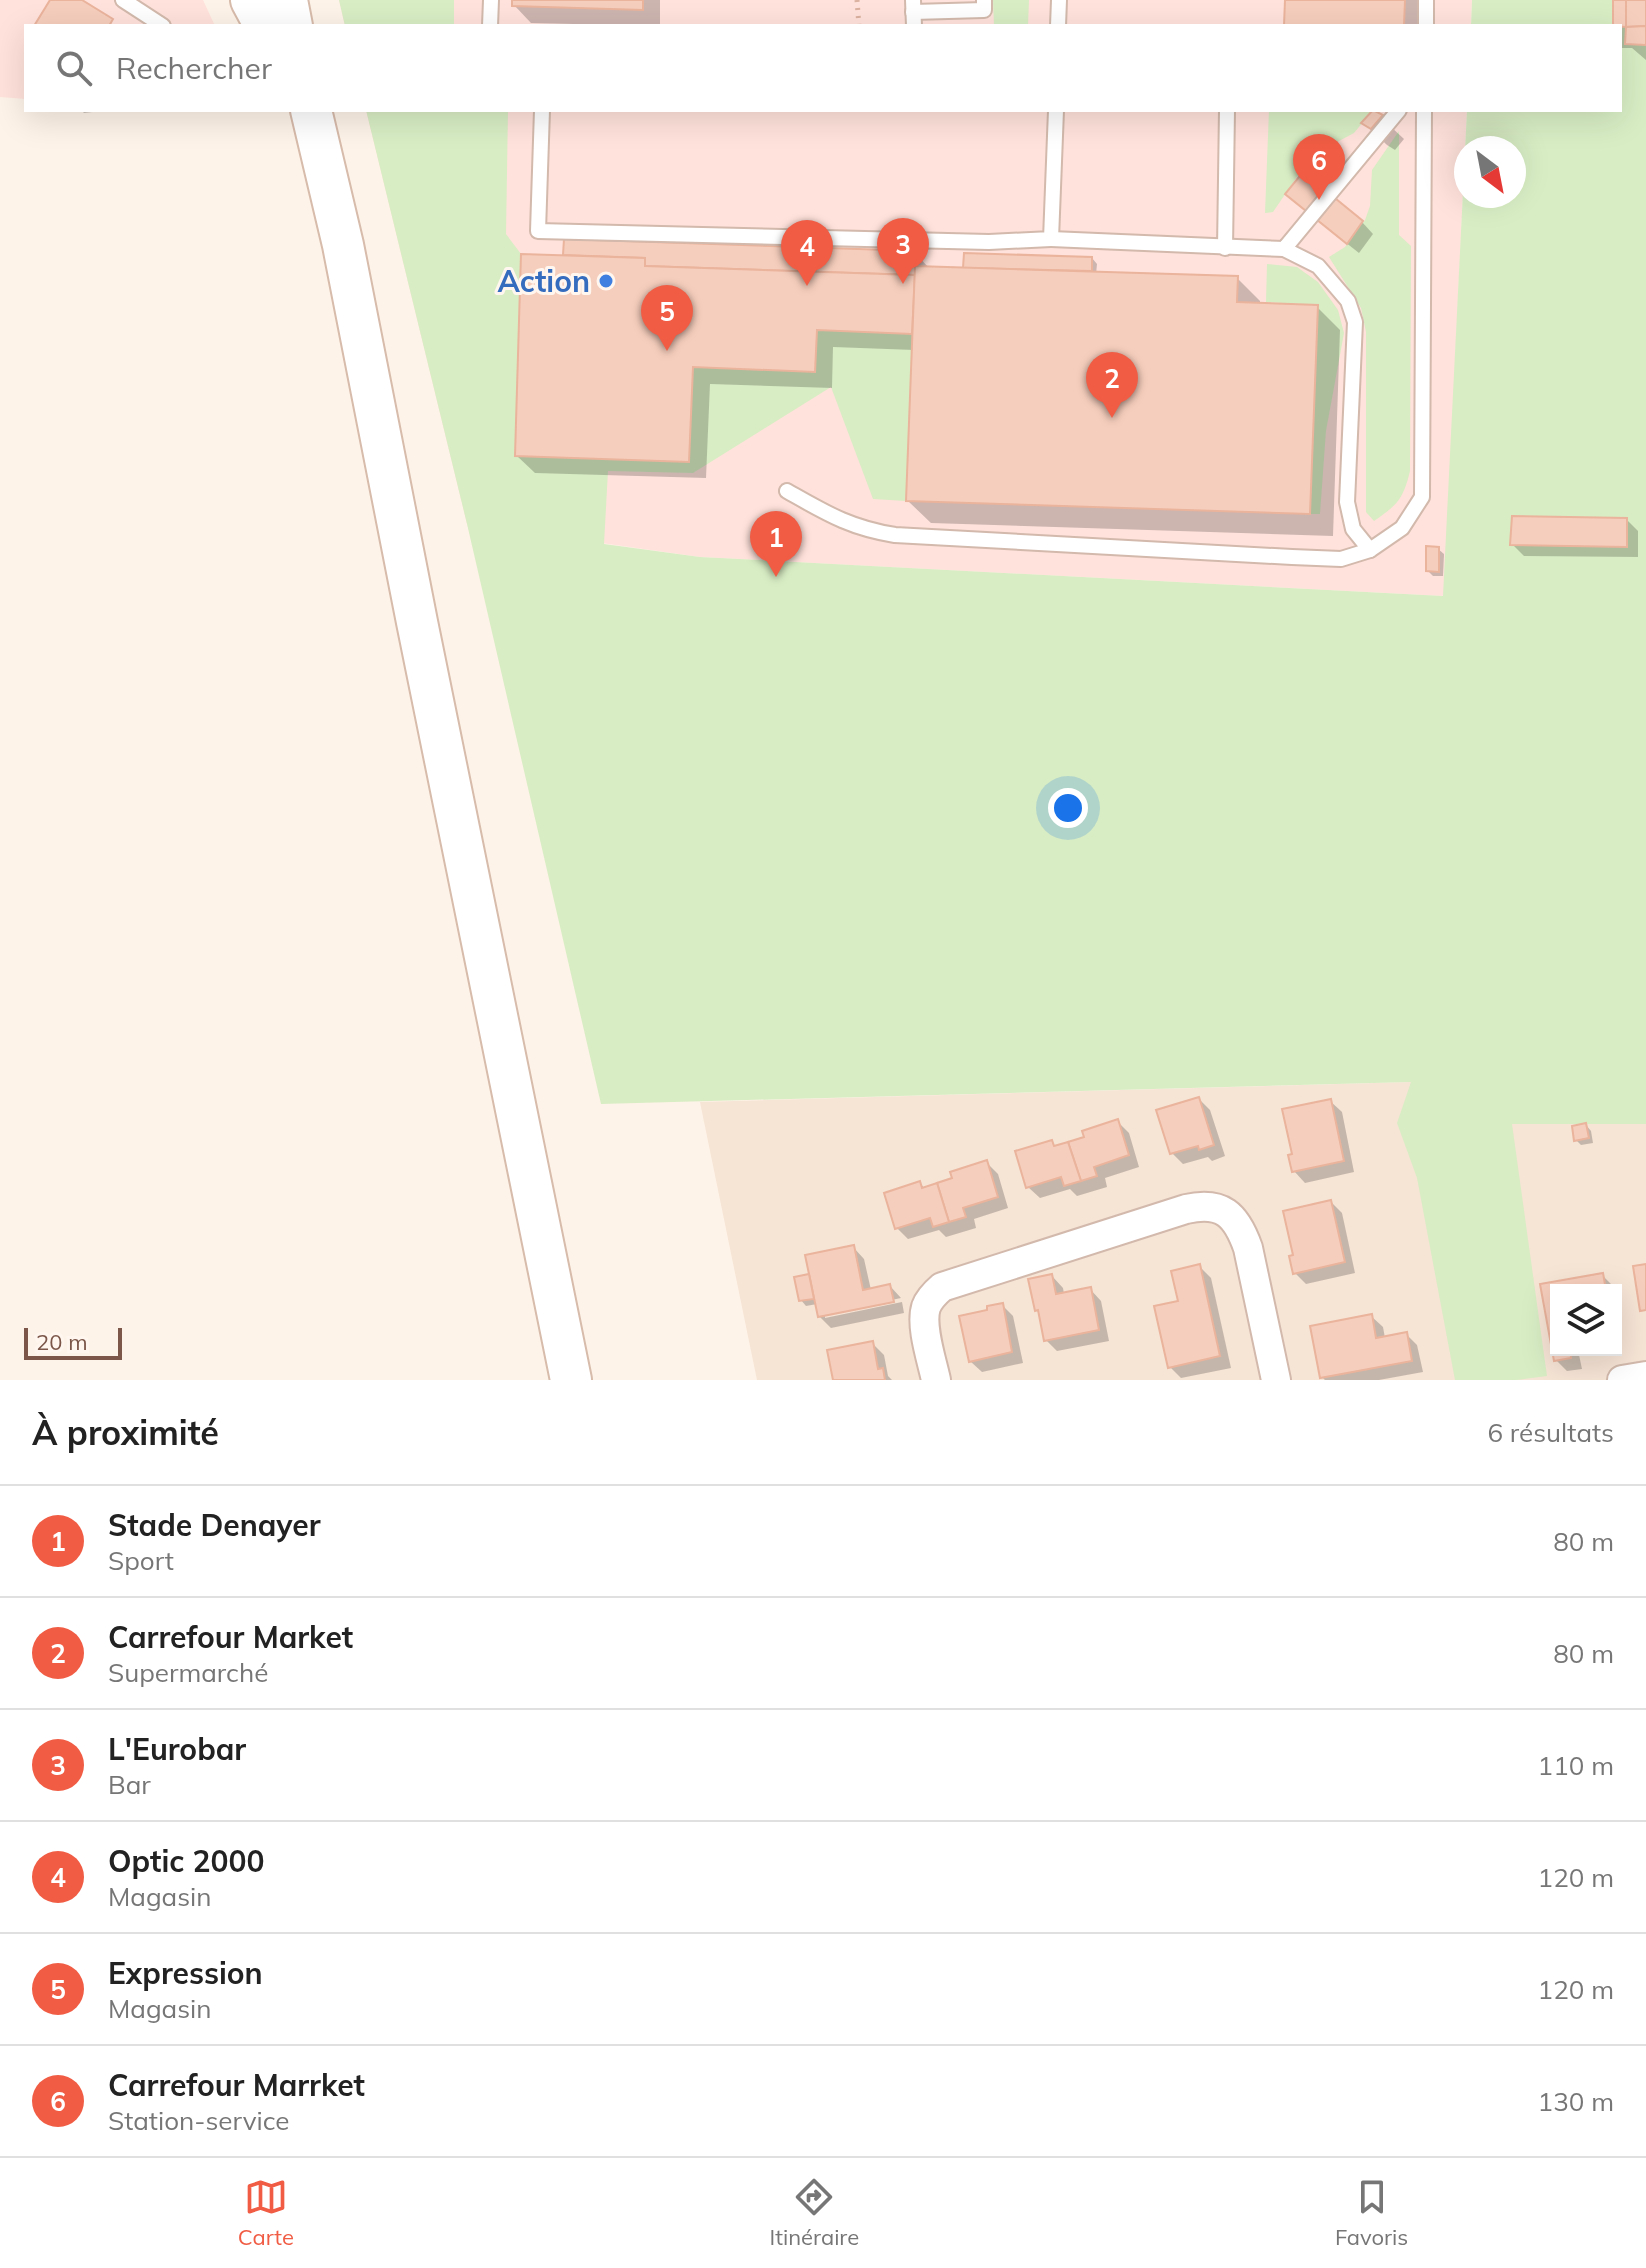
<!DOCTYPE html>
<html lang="fr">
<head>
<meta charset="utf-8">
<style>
  body { margin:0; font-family:Mulish,sans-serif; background:#f2f2f2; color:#222 }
  .controls { position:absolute; right:24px; bottom:24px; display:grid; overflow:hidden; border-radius:0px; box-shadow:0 8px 32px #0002 }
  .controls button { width:72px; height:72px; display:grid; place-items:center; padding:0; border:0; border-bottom:2px solid #e0e0e0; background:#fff; color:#222; font:40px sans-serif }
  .compass { position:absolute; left:1454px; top:136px; width:72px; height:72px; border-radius:50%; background:#fff; box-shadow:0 8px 32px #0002; rotate:148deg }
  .scale { position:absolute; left:24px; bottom:20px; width:98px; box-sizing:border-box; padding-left:8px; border:4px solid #7b5649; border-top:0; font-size:22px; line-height:28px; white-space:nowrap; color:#7b5649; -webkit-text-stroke:6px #fff7ef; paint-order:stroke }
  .you { position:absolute; left:1068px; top:808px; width:28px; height:28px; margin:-20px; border:6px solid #fff; border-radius:50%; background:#1a73e8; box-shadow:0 0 0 12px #1a73e833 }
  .badge { display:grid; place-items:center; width:52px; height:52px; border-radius:50%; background:#f05c44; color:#fff; font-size:26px; font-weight:700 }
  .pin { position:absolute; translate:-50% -66px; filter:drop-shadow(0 2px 4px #0008) }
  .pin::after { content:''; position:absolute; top:42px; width:28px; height:24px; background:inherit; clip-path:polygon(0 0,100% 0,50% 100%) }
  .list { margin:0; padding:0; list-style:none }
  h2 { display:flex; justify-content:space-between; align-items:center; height:104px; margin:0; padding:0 32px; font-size:34px }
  h2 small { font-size:26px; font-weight:400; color:#767676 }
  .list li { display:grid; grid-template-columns:52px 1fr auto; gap:24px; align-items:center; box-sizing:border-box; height:112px; padding:0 32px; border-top:2px solid #e0e0e0 }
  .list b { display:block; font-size:30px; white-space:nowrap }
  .list p { margin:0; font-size:26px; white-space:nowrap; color:#767676 }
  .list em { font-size:26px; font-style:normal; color:#767676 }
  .icon { flex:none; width:44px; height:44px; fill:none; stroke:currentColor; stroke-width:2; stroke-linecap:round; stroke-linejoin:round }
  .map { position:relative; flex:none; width:1646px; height:1380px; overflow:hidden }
  .search { position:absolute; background:#fff; box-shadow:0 8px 32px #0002; left:24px; right:24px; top:24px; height:88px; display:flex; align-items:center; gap:20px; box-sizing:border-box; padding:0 28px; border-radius:0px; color:#767676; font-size:30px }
  .sheet { height:776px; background:#fff }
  nav { display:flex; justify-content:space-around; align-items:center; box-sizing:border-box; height:112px; border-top:2px solid #e0e0e0; background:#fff; font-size:22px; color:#767676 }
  nav a { display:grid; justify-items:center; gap:4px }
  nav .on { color:#f05c44 }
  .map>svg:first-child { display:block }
  .residential { fill:#f6e4d5; fill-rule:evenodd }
  .commercial { fill:#ffe2db }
  .green { fill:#d8edc4; fill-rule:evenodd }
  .shadow { fill:#0003 }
  .building { fill:#f6cebd; stroke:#eab39c; stroke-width:2 }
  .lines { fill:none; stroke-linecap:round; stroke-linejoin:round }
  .service-casing { stroke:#d2b9ac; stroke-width:18 }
  .minor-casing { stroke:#d2b9ac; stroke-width:32 }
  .secondary-casing { stroke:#d7bbab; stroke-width:44 }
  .path { stroke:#dbb19f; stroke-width:5; stroke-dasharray:2 6; stroke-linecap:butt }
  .service { stroke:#fff; stroke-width:14 }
  .minor { stroke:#fff; stroke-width:28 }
  .secondary { stroke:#fff; stroke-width:40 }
  .shop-dot { fill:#3f7fe0; stroke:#fff7ef; stroke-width:3 }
  .labels { text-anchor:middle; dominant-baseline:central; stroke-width:6; stroke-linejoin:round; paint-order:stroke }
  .shop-label { font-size:30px; font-weight:bold; fill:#366cbe; stroke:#fff7ef; text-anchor:end }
</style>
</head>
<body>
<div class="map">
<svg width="1646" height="1380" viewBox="0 0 1646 1380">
  <rect width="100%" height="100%" fill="#fef3e8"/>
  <path class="residential" d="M 1412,1082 L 1398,1123 L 1646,1124 L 1646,1380 L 757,1380 L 700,1102 ZM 1556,1290 L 1616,1290 L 1616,1350 L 1556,1350 Z"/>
  <g class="commercial">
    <polygon points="0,0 203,0 215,26 26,26 26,99 0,97"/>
    <polygon points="339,0 1472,0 1471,26 345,26"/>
    <polygon points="366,110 1467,110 1444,596 700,557 467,524"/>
  </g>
  <g class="green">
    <polygon points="339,0 454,0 454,26 345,26"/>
    <polygon points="993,0 1029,0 1028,26 994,26"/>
    <path d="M 1472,0 L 1646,0 L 1646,1124 L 1512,1124 L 1547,1376 L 1517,1380 L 1455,1380 L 1417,1178 L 1397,1123 L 1411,1082 L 601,1104 L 467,524 L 366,110 L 508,110 L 506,234 L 521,254 L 516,456 L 689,462 L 693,367 L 815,372 L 817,330 L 912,334 L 906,501 L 873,499 L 831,387 L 693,473 L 608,471 L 604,544 L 700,557 L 1443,596 L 1467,110 L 1620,110 L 1620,26 L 1471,26 ZM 1466,148 L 1514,148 L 1514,196 L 1466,196 Z"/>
    <polygon points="1269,110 1373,110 1354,133 1322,150 1303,168 1273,212 1265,213"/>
    <path d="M 1399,131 L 1399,235 L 1411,246 L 1410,471 C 1403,500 1397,505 1374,521 L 1366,512 L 1366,332 L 1361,308 L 1329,257 L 1345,247 L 1365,220 L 1370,206 L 1372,170 Z"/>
    <polygon points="1267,264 1297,267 1318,282 1338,310 1344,333 1326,431 1320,514 1310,514 1318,305 1266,302"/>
  </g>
  <g class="shadow">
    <polygon points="514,0 660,0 660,26 531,23 514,5"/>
    <polygon points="1287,0 1428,0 1427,26 1286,26"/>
    <polygon points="1615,0 1646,0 1646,60 1632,48 1620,48 1620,26"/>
    <polygon points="81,110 109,110 84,113"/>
    <polygon points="1374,111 1404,139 1395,150 1387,145 1364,123"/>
    <polygon points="1298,205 1362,222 1373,234 1359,253"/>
    <polygon points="566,242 915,253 930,269 965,270 1092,258 1097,264 1096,274 1237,278 1260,301 1260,305 1317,307 1340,330 1333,536 931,523 908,501 914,350 833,347 832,388 710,384 706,478 535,473 517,456 565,257"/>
    <polygon points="1627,520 1638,531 1638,557 1524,556 1512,544"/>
    <polygon points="1438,549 1444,554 1443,576 1433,576 1428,571"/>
    <polygon points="1199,1099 1210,1110 1225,1156 1212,1161 1208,1157 1183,1164 1172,1153"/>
    <polygon points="1330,1101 1342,1112 1354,1172 1305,1183 1294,1171"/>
    <polygon points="1117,1121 1129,1133 1139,1167 1105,1178 1107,1187 1077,1196 1070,1189 1040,1198 1028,1187 1051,1142 1056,1148 1086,1139"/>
    <polygon points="1586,1125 1591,1131 1593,1143 1581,1145 1576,1140"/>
    <polygon points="986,1162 998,1174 1008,1208 974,1219 976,1228 946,1237 939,1230 908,1239 897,1228 920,1183 925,1189 955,1180"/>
    <polygon points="1331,1202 1342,1213 1355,1273 1306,1284 1295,1273 1295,1256"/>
    <polygon points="853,1247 864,1259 871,1290 890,1286 901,1298 825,1314 825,1318 902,1302 904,1313 831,1328 819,1316 817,1304 806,1306 801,1300 797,1279 811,1275"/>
    <polygon points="1199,1266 1211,1278 1231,1368 1181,1378 1170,1367 1180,1302"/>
    <polygon points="1602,1275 1613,1286 1614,1290 1556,1290 1556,1350 1578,1350 1582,1369 1567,1371 1556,1360 1542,1285"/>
    <polygon points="1052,1276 1063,1288 1064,1294 1090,1289 1101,1301 1109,1341 1057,1351 1046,1340 1040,1313 1036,1310"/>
    <polygon points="1616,1301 1622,1333 1616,1334"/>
    <polygon points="1002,1305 1013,1316 1023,1363 982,1372 970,1361 990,1312"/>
    <polygon points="1371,1316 1383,1327 1385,1338 1406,1334 1417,1345 1423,1372 1379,1380 1325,1380 1322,1377"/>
    <polygon points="872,1343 884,1355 888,1376 892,1380 835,1380"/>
  </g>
  <g class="building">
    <polygon points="50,0 82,0 113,19 109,26 34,26"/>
    <polygon points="512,0 643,0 643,10 512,6"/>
    <polygon points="1285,0 1405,0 1404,26 1284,26"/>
    <polygon points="1613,0 1626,0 1626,27 1613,26"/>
    <polygon points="1626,0 1646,0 1646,26 1626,27"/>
    <polygon points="1646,26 1646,45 1625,44 1626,27"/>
    <polygon points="1373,110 1383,115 1371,129 1361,123"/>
    <polygon points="1303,172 1363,221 1347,244 1285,194"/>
    <polygon points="564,239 916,251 915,275 645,266 645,258 563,255"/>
    <polygon points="964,253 1092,257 1092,271 963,268"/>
    <polygon points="521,254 645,258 645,266 915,275 912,334 817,330 815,372 693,367 689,462 515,456"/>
    <polygon points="915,266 1238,276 1237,302 1318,305 1310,514 906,501"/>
    <polygon points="1512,516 1627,518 1627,547 1510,545"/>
    <polygon points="1426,546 1439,547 1439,572 1426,571"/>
    <polygon points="1199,1097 1214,1145 1199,1150 1198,1146 1170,1154 1156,1110"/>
    <polygon points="1331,1099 1344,1161 1292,1172 1288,1155 1292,1154 1282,1109"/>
    <polygon points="1118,1119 1129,1155 1094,1167 1097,1176 1081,1181 1068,1142 1084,1137 1082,1131"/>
    <polygon points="1586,1123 1589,1138 1574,1141 1572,1126"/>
    <polygon points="1052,1140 1054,1146 1068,1142 1081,1181 1064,1186 1061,1177 1026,1188 1015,1151"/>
    <polygon points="987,1160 998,1197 963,1208 966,1217 949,1222 937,1183 952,1178 950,1172"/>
    <polygon points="920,1181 922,1188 937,1183 949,1222 933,1227 930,1218 895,1229 884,1193"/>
    <polygon points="1331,1200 1345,1262 1293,1274 1289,1256 1293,1255 1283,1211"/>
    <polygon points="854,1245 863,1290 890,1284 894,1302 818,1317 805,1255"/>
    <polygon points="1200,1264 1220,1356 1168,1368 1154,1306 1178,1301 1171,1271"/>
    <polygon points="1646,1264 1646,1310 1640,1311 1633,1266"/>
    <polygon points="1603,1273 1606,1290 1556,1290 1556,1350 1570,1350 1571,1358 1554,1361 1540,1284"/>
    <polygon points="809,1274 814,1299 799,1301 794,1277"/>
    <polygon points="1052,1274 1056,1294 1091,1287 1099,1330 1044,1341 1038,1310 1035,1311 1028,1279"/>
    <polygon points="1003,1303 1012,1352 969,1362 959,1316 987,1310 987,1306"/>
    <polygon points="1372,1314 1376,1338 1407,1332 1412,1361 1320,1378 1310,1326"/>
    <polygon points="873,1341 878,1369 883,1368 885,1380 833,1380 827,1350"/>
  </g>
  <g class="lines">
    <defs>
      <g id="service">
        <polyline points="123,0 163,26"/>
        <polyline points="913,0 914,26"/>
        <polyline points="913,12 984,10 984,0"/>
        <polyline points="490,26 491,0"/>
        <polyline points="1058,26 1059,0"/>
        <polyline points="1426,26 1426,0"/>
        <polyline points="542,110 538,231 989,242 1051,239 1056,110"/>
        <polyline points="1051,239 1284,249 1399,110"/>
        <polyline points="1225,248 1227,110"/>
        <polyline points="1284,249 1318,266 1348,301 1355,322 1347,502 1353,529 1370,550"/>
        <path d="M 787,491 C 826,513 850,528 895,535 L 1292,557 L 1341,559 L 1370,550 L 1402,528 L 1422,497 L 1424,110"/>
      </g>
      <g id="minor">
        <path d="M 936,1380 C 932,1361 920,1326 926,1307 C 929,1299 935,1293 942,1287 L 1186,1209 C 1222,1201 1236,1214 1248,1248 L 1276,1380"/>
        <polyline points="1622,1380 1646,1376"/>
      </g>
      <g id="secondary">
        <polyline points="251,0 265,26"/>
        <polyline points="287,0 292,26"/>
        <polyline points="311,110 343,245 417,622 571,1380"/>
      </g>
    </defs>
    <use href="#service" class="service-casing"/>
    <use href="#minor" class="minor-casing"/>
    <use href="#secondary" class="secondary-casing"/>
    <polyline class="path" points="857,0 859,26"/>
    <use href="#service" class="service"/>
    <use href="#minor" class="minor"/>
    <use href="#secondary" class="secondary"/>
  </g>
  <circle class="shop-dot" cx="606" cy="281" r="8"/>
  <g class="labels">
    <g class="shop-label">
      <text x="590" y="281">Action</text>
    </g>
  </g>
</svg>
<div class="controls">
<button><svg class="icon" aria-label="layers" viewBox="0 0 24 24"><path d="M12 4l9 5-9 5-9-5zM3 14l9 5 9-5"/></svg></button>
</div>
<svg class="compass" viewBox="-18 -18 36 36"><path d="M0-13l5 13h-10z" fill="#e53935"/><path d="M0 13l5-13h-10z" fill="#767676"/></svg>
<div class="scale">20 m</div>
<div class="you"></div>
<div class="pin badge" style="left:776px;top:577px">1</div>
<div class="pin badge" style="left:1112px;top:418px">2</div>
<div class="pin badge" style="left:903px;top:284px">3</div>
<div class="pin badge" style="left:807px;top:286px">4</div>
<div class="pin badge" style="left:667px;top:351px">5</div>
<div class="pin badge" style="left:1319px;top:200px">6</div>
<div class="search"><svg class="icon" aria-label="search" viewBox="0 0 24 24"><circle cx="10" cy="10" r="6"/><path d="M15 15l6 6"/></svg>Rechercher</div>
</div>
<section class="sheet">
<h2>À proximité<small>6 résultats</small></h2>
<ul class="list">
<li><span class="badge">1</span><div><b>Stade Denayer</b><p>Sport</p></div><em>80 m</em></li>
<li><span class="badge">2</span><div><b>Carrefour Market</b><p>Supermarché</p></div><em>80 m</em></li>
<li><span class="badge">3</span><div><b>L'Eurobar</b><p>Bar</p></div><em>110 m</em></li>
<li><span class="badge">4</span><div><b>Optic 2000</b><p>Magasin</p></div><em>120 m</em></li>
<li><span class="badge">5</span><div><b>Expression</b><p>Magasin</p></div><em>120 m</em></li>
<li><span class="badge">6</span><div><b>Carrefour Marrket</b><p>Station-service</p></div><em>130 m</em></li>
</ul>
</section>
<nav>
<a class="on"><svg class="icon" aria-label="map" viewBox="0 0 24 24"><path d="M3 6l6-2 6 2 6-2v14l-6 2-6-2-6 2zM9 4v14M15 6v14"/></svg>Carte</a>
<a><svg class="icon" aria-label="directions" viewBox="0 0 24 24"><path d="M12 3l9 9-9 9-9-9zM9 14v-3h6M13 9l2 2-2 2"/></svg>Itinéraire</a>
<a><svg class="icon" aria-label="saved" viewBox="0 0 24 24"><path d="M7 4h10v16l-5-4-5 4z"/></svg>Favoris</a>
</nav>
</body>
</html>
